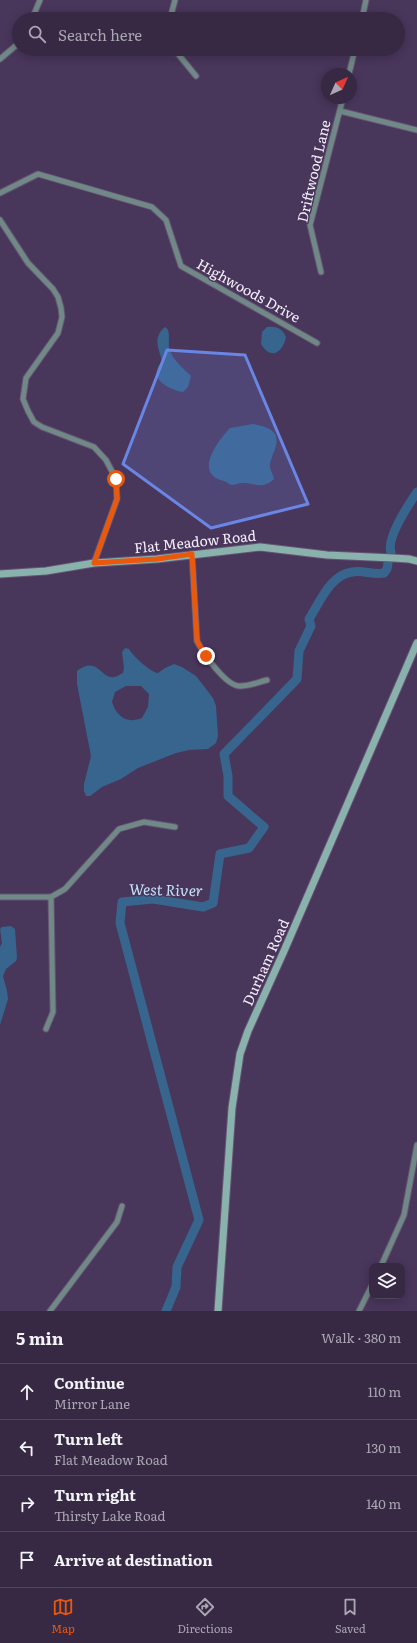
<!DOCTYPE html>
<html lang="en">
<head>
<meta charset="utf-8">
<style>
  body { margin:0; font-family:Literata,serif; background:#3e304b; color:#f1f3f6 }
  .controls { position:absolute; right:12px; bottom:12px; display:grid; overflow:hidden; border-radius:8px; box-shadow:0 2px 10px #0003 }
  .controls button { width:36px; height:36px; display:grid; place-items:center; padding:0; border:0; border-bottom:1px solid #51445d; background:#372844; color:#f1f3f6; font:20px sans-serif }
  .compass { position:absolute; left:321px; top:68px; width:36px; height:36px; border-radius:50%; background:#372844; box-shadow:0 2px 10px #0003; rotate:45deg }
  .stop { position:absolute; width:12px; height:12px; margin:-9px; border:3px solid #ea580c; border-radius:50%; background:#fff }
  .stop.end { background:#ea580c; border-color:#fff; box-shadow:0 1px 4px #0008 }
  .list { margin:0; padding:0; list-style:none }
  h2 { display:flex; justify-content:space-between; align-items:center; height:52px; margin:0; padding:0 16px; font-size:17px }
  h2 small { font-size:13px; font-weight:400; color:#aaa6b2 }
  .list li { display:grid; grid-template-columns:26px 1fr auto; gap:12px; align-items:center; box-sizing:border-box; height:56px; padding:0 16px; border-top:1px solid #51445d }
  .list b { display:block; font-size:15px; white-space:nowrap }
  .list p { margin:0; font-size:13px; white-space:nowrap; color:#aaa6b2 }
  .list em { font-size:13px; font-style:normal; color:#aaa6b2 }
  .icon { flex:none; width:22px; height:22px; fill:none; stroke:currentColor; stroke-width:2; stroke-linecap:round; stroke-linejoin:round }
  .map { position:relative; flex:none; width:417px; height:1311px; overflow:hidden }
  .search { position:absolute; background:#372844; box-shadow:0 2px 10px #0003; left:12px; right:12px; top:12px; height:44px; display:flex; align-items:center; gap:10px; box-sizing:border-box; padding:0 14px; border-radius:22px; color:#aaa6b2; font-size:15px }
  .sheet { height:276px; background:#372844 }
  nav { display:flex; justify-content:space-around; align-items:center; box-sizing:border-box; height:56px; border-top:1px solid #51445d; background:#372844; font-size:11px; color:#aaa6b2 }
  nav a { display:grid; justify-items:center; gap:2px }
  nav .on { color:#ea580c }
  .map>svg:first-child { display:block }
  .water { fill:#37658d; fill-rule:evenodd }
  .lines { fill:none; stroke-linecap:round; stroke-linejoin:round }
  .river { stroke:#37658d; stroke-width:9 }
  .street-casing { stroke:#655475; stroke-width:7 }
  .secondary-casing { stroke:#655475; stroke-width:9 }
  .street { stroke:#708986; stroke-width:5 }
  .secondary { stroke:#8ab2ad; stroke-width:7 }
  .route { stroke:#ea580c; stroke-width:5 }
  .marked { fill:#6986e5; fill-opacity:0.2; stroke:#6986e5; stroke-width:3; stroke-linejoin:round }
  .labels { text-anchor:middle; dominant-baseline:central; stroke-width:3; stroke-linejoin:round; paint-order:stroke }
  .street-label { font-size:14px; fill:#f5effd; stroke:#49365b }
  .water-label { font-size:15px; font-style:italic; fill:#c7e2fb; stroke:#49365b }
</style>
</head>
<body>
<div class="map">
<svg width="417" height="1311" viewBox="0 0 417 1311">
  <rect width="100%" height="100%" fill="#49365b"/>
  <g class="water">
    <path d="M 165,327 C 172,331 167,343 170,351 C 173,360 184,369 191,376 L 188,387 L 183,392 C 174,391 153,382 157,370 C 157,367 160,364 162,361 C 159,348 152,338 165,327 Z"/>
    <path d="M 267,327 C 276,326 282,328 286,337 C 283,352 271,361 261,344 L 262,332 Z"/>
    <path d="M 253,424 C 269,427 281,431 275,449 C 273,454 271,459 270,464 C 269,469 273,473 274,479 C 261,491 255,482 242,483 C 239,483 235,485 232,485 C 230,485 227,482 224,481 C 193,474 217,442 230,428 Z"/>
    <path d="M 125,648 L 129,649 C 133,656 150,672 158,673 L 165,668 L 174,664 L 182,667 L 196,676 L 213,698 L 216,706 L 218,736 L 216,743 L 208,749 L 189,750 L 176,753 L 138,768 L 121,779 L 102,787 L 90,796 L 86,796 L 84,791 L 84,784 L 91,756 L 77,684 L 77,671 C 98,655 101,680 114,677 C 117,677 120,674 123,673 L 124,668 L 122,652 ZM 126,686 L 141,686 L 149,694 L 148,707 L 142,718 C 127,724 117,717 112,702 L 115,692 Z"/>
    <polygon points="11,926 15,929 17,958 16,961 6,969 3,976 7,991 8,999 0,1025 0,947 2,943 0,929 2,927"/>
  </g>
  <g class="lines">
    <g class="river">
      <path d="M 391,552 C 386,538 409,504 417,492"/>
      <path d="M 166,1311 L 176,1287 L 177,1267 L 199,1220 L 120,923 L 122,902 L 153,899 L 203,907 L 213,903 L 220,854 L 249,848 L 264,827 L 228,796 L 228,776 L 224,754 L 297,679 L 299,651 L 311,626 L 309,619 C 320,602 330,575 352,572 C 363,570 373,575 384,573 L 387,569 L 388,563"/>
    </g>
    <defs>
      <g id="street">
        <polyline points="32,19 40,0"/>
        <polyline points="170,19 175,0"/>
        <polyline points="362,19 366,0"/>
        <polyline points="174,49 196,76"/>
        <polyline points="0,59 19,43"/>
        <polyline points="349,74 355,49"/>
        <polyline points="340,111 417,130"/>
        <polyline points="0,193 38,174 152,207 166,220 181,266 317,343"/>
        <polyline points="0,220 28,263 53,289 58,297 61,308 62,317 58,333 26,378 23,399 28,411 34,422 42,427 94,447 106,460 116,479 117,499 94,563"/>
        <polyline points="321,272 310,225 343,98"/>
        <path d="M 192,554 L 197,641 C 203,653 225,685 239,686 C 248,687 258,682 267,680"/>
        <polyline points="0,897 51,897 65,889 119,829 144,822 175,827"/>
        <polyline points="46,1029 53,1012 51,897"/>
        <polyline points="381,1266 404,1215 417,1145"/>
        <polyline points="50,1311 117,1222 122,1206"/>
        <polyline points="359,1311 372,1285"/>
      </g>
      <g id="secondary">
        <polyline points="0,574 46,571 94,563 157,559 260,547 327,555 393,558 409,559 417,561"/>
        <polyline points="218,1311 232,1108 240,1054 248,1031 284,951 417,643"/>
      </g>
    </defs>
    <use href="#street" class="street-casing"/>
    <use href="#secondary" class="secondary-casing"/>
    <use href="#street" class="street"/>
    <use href="#secondary" class="secondary"/>
  </g>
  <g class="lines">
    <polyline class="route" points="116,479 117,499 94,563 157,559 192,554 197,641 206,656"/>
  </g>
  <path class="marked" d="M 167,350 L 245,355 L 308,504 L 211,528 L 123,464 Z"/>
  <g class="labels">
    <g class="street-label">
      <text transform="translate(313 171) rotate(-77)">Driftwood Lane</text>
      <text transform="translate(249 290) rotate(29)">Highwoods Drive</text>
      <text transform="translate(195 541) rotate(-6)">Flat Meadow Road</text>
      <text transform="translate(265 962) rotate(-66)">Durham Road</text>
    </g>
    <g class="water-label">
      <text transform="translate(166 889) rotate(1)">West River</text>
    </g>
  </g>
</svg>
<div class="controls">
<button><svg class="icon" aria-label="layers" viewBox="0 0 24 24"><path d="M12 4l9 5-9 5-9-5zM3 14l9 5 9-5"/></svg></button>
</div>
<svg class="compass" viewBox="-18 -18 36 36"><path d="M0-13l5 13h-10z" fill="#e53935"/><path d="M0 13l5-13h-10z" fill="#aaa6b2"/></svg>
<div class="stop" style="left:116px;top:479px"></div>
<div class="stop end" style="left:206px;top:656px"></div>
<div class="search"><svg class="icon" aria-label="search" viewBox="0 0 24 24"><circle cx="10" cy="10" r="6"/><path d="M15 15l6 6"/></svg>Search here</div>
</div>
<section class="sheet">
<h2>5 min<small>Walk · 380 m</small></h2>
<ul class="list">
<li><svg class="icon" aria-label="ahead" viewBox="0 0 24 24"><path d="M12 20V5M6 11l6-6 6 6"/></svg><div><b>Continue</b><p>Mirror Lane</p></div><em>110 m</em></li>
<li><svg class="icon" aria-label="left" viewBox="0 0 24 24"><path d="M17 20v-9H6M10 6l-5 5 5 5"/></svg><div><b>Turn left</b><p>Flat Meadow Road</p></div><em>130 m</em></li>
<li><svg class="icon" aria-label="right" viewBox="0 0 24 24"><path d="M7 20v-9h11M14 6l5 5-5 5"/></svg><div><b>Turn right</b><p>Thirsty Lake Road</p></div><em>140 m</em></li>
<li><svg class="icon" aria-label="arrive" viewBox="0 0 24 24"><path d="M6 21V4h12l-3 4 3 4H6"/></svg><div><b>Arrive at destination</b></div></li>
</ul>
</section>
<nav>
<a class="on"><svg class="icon" aria-label="map" viewBox="0 0 24 24"><path d="M3 6l6-2 6 2 6-2v14l-6 2-6-2-6 2zM9 4v14M15 6v14"/></svg>Map</a>
<a><svg class="icon" aria-label="directions" viewBox="0 0 24 24"><path d="M12 3l9 9-9 9-9-9zM9 14v-3h6M13 9l2 2-2 2"/></svg>Directions</a>
<a><svg class="icon" aria-label="saved" viewBox="0 0 24 24"><path d="M7 4h10v16l-5-4-5 4z"/></svg>Saved</a>
</nav>
</body>
</html>
